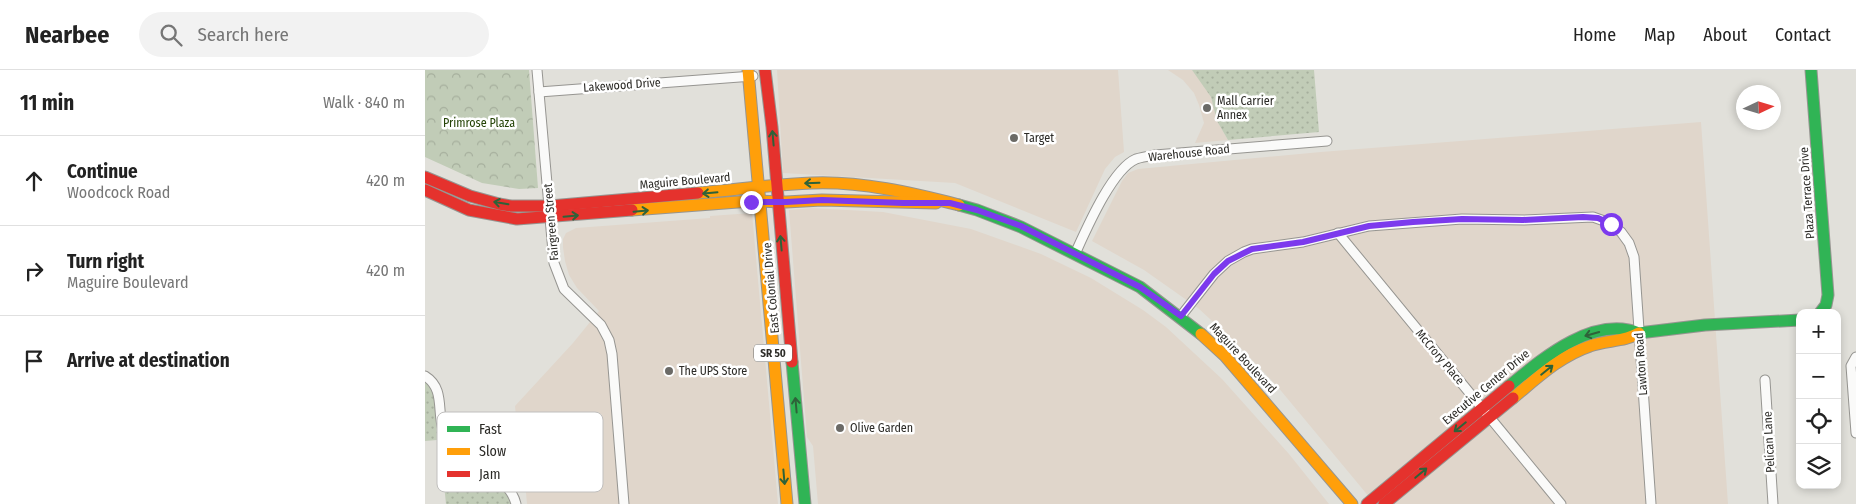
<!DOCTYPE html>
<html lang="en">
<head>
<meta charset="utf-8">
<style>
  body { margin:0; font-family:"Fira Sans Condensed",sans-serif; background:#f2f2f2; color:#222 }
  .controls { position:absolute; right:15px; bottom:15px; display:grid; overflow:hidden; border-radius:10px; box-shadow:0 2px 8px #0003 }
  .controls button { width:45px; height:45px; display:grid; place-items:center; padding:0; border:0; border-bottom:1px solid #e0e0e0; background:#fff; color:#222; font:25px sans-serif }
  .compass { position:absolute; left:1311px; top:15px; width:45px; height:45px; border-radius:50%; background:#fff; box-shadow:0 2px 8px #0003; rotate:86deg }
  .stop { position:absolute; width:15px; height:15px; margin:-11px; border:4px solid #7c3aed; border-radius:50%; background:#fff }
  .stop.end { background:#7c3aed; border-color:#fff; box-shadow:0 1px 5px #0008 }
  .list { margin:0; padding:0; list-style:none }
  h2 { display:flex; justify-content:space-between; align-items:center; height:65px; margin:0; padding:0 20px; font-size:21px }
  h2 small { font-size:16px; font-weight:400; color:#767676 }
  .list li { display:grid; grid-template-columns:32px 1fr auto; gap:15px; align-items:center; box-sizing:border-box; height:90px; padding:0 20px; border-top:1px solid #e0e0e0 }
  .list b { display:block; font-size:19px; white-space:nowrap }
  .list p { margin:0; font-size:16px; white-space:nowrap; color:#767676 }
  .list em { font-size:16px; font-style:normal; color:#767676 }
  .icon { flex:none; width:28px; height:28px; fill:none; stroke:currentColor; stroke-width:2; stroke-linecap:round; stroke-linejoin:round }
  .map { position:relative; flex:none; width:1431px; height:434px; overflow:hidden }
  header { display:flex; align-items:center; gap:30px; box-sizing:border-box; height:70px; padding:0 25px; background:#fff; border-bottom:1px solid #e0e0e0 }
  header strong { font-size:24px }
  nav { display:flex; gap:28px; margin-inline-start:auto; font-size:18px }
  .search { width:350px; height:45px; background:#f2f2f2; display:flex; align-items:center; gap:12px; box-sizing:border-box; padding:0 18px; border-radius:28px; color:#767676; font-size:19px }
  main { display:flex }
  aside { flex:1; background:#fff }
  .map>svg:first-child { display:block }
  .commercial { fill:#e0d6cb }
  .grass { fill:url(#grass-dots) }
  .park { fill:url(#park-crowns) }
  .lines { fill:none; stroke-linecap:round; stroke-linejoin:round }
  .street-casing { stroke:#969591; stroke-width:11 }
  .fast-casing { stroke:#969591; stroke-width:13 }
  .slow-casing { stroke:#969591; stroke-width:13 }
  .jam-casing { stroke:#969591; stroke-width:13 }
  .street { stroke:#fafaf9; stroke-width:9 }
  .fast { stroke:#30b455; stroke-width:11 }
  .slow { stroke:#ff9f0a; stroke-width:11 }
  .jam { stroke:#e5322d; stroke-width:11 }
  .oneway { stroke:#2e6239 }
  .route { stroke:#7c3aed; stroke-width:6 }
  .poi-dot { fill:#6b6a66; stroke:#fff; stroke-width:2 }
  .labels { text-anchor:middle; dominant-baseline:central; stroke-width:5; stroke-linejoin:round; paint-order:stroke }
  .shield { fill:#fff; stroke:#6b6b68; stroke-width:1 }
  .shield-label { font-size:11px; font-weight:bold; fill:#2c2b27 }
  .street-label { font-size:12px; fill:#2c2b27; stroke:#fff }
  .poi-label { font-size:12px; fill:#2c2b27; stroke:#fff; text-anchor:start }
  .park-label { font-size:12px; fill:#244306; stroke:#fff }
  .key { fill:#fff; stroke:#c0bfbe; stroke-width:1 }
  .key-label { font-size:14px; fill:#2c2b27 }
</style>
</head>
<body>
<header>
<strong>Nearbee</strong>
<div class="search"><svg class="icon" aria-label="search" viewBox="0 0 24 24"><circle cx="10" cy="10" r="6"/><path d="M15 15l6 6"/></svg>Search here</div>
<nav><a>Home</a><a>Map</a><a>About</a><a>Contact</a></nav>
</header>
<main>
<aside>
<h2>11 min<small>Walk · 840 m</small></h2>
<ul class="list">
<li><svg class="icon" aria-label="ahead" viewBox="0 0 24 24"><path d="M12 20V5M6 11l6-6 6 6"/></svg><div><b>Continue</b><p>Woodcock Road</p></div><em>420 m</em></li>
<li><svg class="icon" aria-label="right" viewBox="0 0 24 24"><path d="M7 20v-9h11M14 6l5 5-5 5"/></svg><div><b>Turn right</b><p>Maguire Boulevard</p></div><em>420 m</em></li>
<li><svg class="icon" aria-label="arrive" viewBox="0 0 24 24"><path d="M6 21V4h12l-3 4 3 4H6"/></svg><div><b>Arrive at destination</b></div></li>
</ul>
</aside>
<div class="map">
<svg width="1431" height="434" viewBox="0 0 1431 434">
  <defs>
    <pattern id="grass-dots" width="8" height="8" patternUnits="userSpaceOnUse" patternTransform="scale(1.25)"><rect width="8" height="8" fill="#c1ccb7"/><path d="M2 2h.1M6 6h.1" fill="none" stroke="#a6af9d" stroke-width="1.8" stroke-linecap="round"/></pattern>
    <pattern id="park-crowns" width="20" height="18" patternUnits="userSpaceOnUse" patternTransform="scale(1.25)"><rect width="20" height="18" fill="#c1ccb7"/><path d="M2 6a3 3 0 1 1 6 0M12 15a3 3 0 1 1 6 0" fill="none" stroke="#a6af9d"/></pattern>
  </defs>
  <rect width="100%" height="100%" fill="#e1e0da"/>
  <g class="commercial">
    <polygon points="352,0 693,0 699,82 690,87 680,99 651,162 530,113 358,103"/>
    <polygon points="743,0 767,0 776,11 786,27 792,51 803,70 770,73 779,53 774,35 769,23 758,10"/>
    <polygon points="1276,52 1303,434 950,434 852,316 810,272 773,238 719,200 667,171 697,111 703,103 713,99 896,82"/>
    <polygon points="387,138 458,142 546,159 616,184 666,208 718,240 741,257 797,309 864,384 904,434 393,434 388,376 382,367 364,140"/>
    <polygon points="327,143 353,434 102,434 98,389 87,380 84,347 91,347 90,336 148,273 174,241 152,218 144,205 140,191 138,177 138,169 141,163 151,158 285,148 285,146"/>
  </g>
  <g class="grass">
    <polygon points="767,0 889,0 894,62 803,70 792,51 786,27"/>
    <polygon points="0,311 12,324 15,366 24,381 32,388 76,416 90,434 21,434 15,374 12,370 0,371"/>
  </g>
  <polygon class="park" points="0,0 104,0 113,118 94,119 57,113 0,87"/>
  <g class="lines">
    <defs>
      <g id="street">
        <polyline points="112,0 129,193 139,219 176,255 184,270 187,284 199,434"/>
        <polyline points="114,22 328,6"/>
        <polyline points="913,163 1136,434"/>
        <path d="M 650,184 C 661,160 687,99 711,89 C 717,87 724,86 730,85 L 902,71"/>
        <polyline points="756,246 789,204 803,191 819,182 827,179 878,172 944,156 1037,149 1099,150 1168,147 1182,152 1196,162 1204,173 1209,187 1226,434"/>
        <polyline points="1431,287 1426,296 1431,363"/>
        <path d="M 0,306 C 21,319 11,343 19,363 C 31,396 83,400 91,434"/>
        <polyline points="1340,310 1348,434"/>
      </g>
      <g id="fast">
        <polyline points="1386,0 1403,225 1401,235 1395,243"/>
        <polyline points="534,135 552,140 596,157 715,217 776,264"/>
        <polyline points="367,292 380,434"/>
        <path d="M 1084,316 C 1117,289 1168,245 1214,263 L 1280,255 L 1375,250"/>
      </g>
      <g id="slow">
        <polyline points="323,0 362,434"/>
        <path d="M 273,123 C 311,120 349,114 387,113 C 436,111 487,123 534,135"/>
        <polyline points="207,140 326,131 361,132 397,130 511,133"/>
        <polyline points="776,264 800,286 927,434"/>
        <path d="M 1088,328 C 1112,308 1135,286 1165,276 C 1181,270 1200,272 1214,263"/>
      </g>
      <g id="jam">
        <polyline points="340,0 347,57 367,292"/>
        <polyline points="0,107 45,126 74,134 86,136 125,136 273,123"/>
        <polyline points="0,120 44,140 92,149 207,140"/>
        <polyline points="942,434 1084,316"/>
        <polyline points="959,434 1088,328"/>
      </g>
    </defs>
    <use href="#street" class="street-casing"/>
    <use href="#fast" class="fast-casing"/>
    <use href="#slow" class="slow-casing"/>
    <use href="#jam" class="jam-casing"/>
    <use href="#street" class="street"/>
    <use href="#fast" class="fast"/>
    <use href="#slow" class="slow"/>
    <use href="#jam" class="jam"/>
  </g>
  <defs><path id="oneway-shaft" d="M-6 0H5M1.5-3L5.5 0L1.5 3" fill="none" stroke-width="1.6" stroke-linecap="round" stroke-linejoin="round" transform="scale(1.25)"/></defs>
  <g class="oneway">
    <use href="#oneway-shaft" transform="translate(348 68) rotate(-95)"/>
    <use href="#oneway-shaft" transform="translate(387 113) rotate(178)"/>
    <use href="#oneway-shaft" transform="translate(285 123) rotate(175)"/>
    <use href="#oneway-shaft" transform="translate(76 133) rotate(-171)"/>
    <use href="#oneway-shaft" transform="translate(216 141) rotate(-5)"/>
    <use href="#oneway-shaft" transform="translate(146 146) rotate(-5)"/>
    <use href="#oneway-shaft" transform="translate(356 173) rotate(-95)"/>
    <use href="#oneway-shaft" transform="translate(1167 264) rotate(164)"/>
    <use href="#oneway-shaft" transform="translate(1122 300) rotate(-39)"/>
    <use href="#oneway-shaft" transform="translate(371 335) rotate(-95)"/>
    <use href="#oneway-shaft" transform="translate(1035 357) rotate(141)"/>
    <use href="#oneway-shaft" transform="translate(996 403) rotate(-40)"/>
    <use href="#oneway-shaft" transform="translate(359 407) rotate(85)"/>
  </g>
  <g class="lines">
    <polyline class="route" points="326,132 361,132 397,130 478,133 525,133 552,140 596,156 715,217 756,246 789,204 803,191 827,179 878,172 944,156 988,152 1037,149 1098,150 1158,147 1173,148 1186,154"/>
  </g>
  <g class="poi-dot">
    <circle cx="782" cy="38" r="5"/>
    <circle cx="589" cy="68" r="5"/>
    <circle cx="244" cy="301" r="5"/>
    <circle cx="415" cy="358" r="5"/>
  </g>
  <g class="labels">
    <rect class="shield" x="329" y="274.5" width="38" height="17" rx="4"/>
    <g class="shield-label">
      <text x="348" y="283">SR 50</text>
    </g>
    <g class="street-label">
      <text transform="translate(197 15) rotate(-4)">Lakewood Drive</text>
      <text transform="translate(764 83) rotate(-6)">Warehouse Road</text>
      <text transform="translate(260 111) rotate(-5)">Maguire Boulevard</text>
      <text transform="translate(1382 123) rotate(-94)">Plaza Terrace Drive</text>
      <text transform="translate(126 152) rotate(-95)">Fairgreen Street</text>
      <text transform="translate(346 218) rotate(-95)">East Colonial Drive</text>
      <text transform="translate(1015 287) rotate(50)">McCrory Place</text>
      <text transform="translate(818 288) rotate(47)">Maguire Boulevard</text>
      <text transform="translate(1216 294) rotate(-94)">Lawton Road</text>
      <text transform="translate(1061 317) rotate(-40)">Executive Center Drive</text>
      <text transform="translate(1344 372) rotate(-93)">Pelican Lane</text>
    </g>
    <g class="poi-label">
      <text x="792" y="31">Mall Carrier<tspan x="792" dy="14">Annex</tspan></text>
      <text x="599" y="68">Target</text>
      <text x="254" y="301">The UPS Store</text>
      <text x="425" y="358">Olive Garden</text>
    </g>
    <g class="park-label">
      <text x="54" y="53">Primrose Plaza</text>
    </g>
  </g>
  <rect x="12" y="342" width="166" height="80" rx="8" class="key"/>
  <rect x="22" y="356" width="23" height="6" fill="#30b455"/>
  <rect x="22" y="378" width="23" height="7" fill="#ff9f0a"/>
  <rect x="22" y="401" width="23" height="6" fill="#e5322d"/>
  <g class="key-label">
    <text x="54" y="364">Fast</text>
    <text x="54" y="386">Slow</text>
    <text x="54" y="409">Jam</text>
  </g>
</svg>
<div class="controls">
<button>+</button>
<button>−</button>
<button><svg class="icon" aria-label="locate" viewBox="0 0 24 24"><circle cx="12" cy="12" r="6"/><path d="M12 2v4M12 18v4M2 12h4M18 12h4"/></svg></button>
<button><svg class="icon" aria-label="layers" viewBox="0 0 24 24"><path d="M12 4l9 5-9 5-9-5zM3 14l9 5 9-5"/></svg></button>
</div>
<svg class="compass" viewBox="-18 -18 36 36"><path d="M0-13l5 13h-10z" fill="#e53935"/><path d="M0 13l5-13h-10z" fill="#767676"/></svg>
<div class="stop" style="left:1186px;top:154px"></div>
<div class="stop end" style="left:326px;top:132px"></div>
</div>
</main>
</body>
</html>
